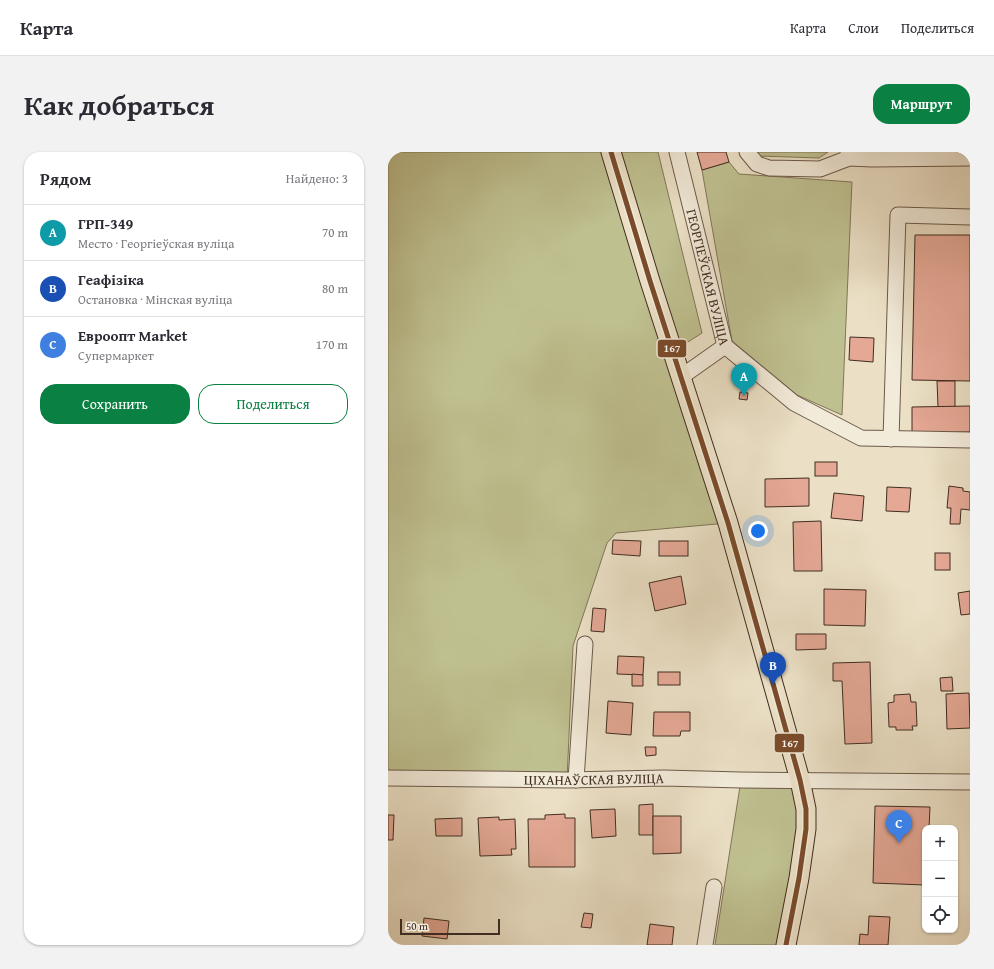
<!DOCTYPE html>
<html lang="ru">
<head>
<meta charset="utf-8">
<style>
  body { margin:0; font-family:"Gentium Book Plus",serif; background:#f2f2f3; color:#2b2b33 }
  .controls { position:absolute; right:12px; bottom:12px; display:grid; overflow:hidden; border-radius:8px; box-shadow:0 1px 3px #0004 }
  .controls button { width:36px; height:36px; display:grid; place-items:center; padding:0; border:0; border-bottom:1px solid #e1e1e2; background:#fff; color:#2b2b33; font:20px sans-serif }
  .scale { position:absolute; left:12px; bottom:10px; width:100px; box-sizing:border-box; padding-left:4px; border:2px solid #412d21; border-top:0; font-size:11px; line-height:14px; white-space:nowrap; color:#412d21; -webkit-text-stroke:3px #f2ebda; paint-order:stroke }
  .you { position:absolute; left:370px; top:379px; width:14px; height:14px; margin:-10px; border:3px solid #fff; border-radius:50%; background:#1a73e8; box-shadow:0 0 0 6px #1a73e833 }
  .badge { display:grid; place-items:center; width:26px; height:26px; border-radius:50%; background:#0b8043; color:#fff; font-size:13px; font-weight:700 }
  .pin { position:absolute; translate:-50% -33px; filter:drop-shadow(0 1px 2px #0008) }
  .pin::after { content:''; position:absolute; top:21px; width:14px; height:12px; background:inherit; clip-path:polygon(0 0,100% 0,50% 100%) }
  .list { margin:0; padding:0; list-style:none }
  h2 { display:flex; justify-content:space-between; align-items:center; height:52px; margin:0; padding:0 16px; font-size:17px }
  h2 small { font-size:13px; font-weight:400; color:#7c7c81 }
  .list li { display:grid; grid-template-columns:26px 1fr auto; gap:12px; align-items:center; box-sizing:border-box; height:56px; padding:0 16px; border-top:1px solid #e1e1e2 }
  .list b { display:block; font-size:15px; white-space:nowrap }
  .list p { margin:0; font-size:13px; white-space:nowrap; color:#7c7c81 }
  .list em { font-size:13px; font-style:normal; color:#7c7c81 }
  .actions { display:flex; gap:8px; padding:12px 16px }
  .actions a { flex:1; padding:9px 0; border:1px solid #0b8043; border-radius:16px; text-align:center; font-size:14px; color:#0b8043 }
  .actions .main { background:#0b8043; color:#fff }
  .icon { flex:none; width:22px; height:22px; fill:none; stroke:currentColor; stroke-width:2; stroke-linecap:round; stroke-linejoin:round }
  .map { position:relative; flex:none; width:582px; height:793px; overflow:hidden; border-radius:16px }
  header { display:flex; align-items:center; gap:24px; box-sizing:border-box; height:56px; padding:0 20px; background:#fff; border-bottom:1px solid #e1e1e2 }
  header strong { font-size:19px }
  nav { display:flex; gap:22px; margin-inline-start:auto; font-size:14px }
  .intro { display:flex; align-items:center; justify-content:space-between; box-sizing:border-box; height:96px; padding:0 24px }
  h1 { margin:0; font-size:28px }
  .button { padding:10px 18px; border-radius:16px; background:#0b8043; color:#fff; font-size:14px; font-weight:700 }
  main { display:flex; gap:24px; padding:0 24px }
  aside { flex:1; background:#fff; border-radius:16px; box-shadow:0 1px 3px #0004 }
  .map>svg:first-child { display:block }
  .green { fill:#bfc090; stroke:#807658 }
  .building { fill:#e4a895; stroke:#412d21 }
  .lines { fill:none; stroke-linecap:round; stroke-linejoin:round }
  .minor-casing { stroke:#6c5a4a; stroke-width:17 }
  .major-casing { stroke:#412d21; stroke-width:21 }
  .minor { stroke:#f2ebda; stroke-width:15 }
  .major { stroke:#ebe0c6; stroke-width:19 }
  .bus-1-casing { stroke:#f2ebda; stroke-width:8 }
  .bus-1 { stroke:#7a4b2a; stroke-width:5 }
  .labels { text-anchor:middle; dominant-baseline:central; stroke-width:3.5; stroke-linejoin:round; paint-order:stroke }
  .street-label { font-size:14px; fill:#412d21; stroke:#f2ebda }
  .line-badge { stroke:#f2ebda; stroke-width:1.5 }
  .badge-label { font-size:11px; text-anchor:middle; font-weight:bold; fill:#fff }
</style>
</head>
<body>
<header>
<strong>Карта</strong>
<nav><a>Карта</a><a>Слои</a><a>Поделиться</a></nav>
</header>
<div class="intro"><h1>Как добраться</h1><a class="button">Маршрут</a></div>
<main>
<aside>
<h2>Рядом<small>Найдено: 3</small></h2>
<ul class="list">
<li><span class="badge" style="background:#0f9aa8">A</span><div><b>ГРП-349</b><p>Место · Георгіеўская вуліца</p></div><em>70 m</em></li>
<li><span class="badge" style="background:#1a4fb4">B</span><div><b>Геафізіка</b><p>Остановка · Мінская вуліца</p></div><em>80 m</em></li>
<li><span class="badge" style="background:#3f7fe0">C</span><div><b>Евроопт Market</b><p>Супермаркет</p></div><em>170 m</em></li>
</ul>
<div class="actions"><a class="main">Сохранить</a><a>Поделиться</a></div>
</aside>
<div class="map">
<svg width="582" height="793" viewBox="0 0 582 793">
  <rect width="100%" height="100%" fill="#ebe0c6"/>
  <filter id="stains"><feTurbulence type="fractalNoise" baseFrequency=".005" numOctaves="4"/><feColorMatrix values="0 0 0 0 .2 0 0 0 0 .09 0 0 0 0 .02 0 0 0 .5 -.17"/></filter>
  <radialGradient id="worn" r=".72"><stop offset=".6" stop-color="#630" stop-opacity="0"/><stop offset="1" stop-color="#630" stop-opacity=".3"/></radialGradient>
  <g class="green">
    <polygon points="0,0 223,0 340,371 228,381 219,391 185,494 179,628 0,626"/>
    <polygon points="233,0 270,0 314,181 289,197"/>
    <polygon points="367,0 440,0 431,6 371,4"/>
    <polygon points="341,10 351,22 464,30 454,263 409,243 344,189 314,18"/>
    <polygon points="353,628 412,628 418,657 398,793 327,793"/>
  </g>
  <g class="building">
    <polygon points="309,0 338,0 341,10 314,18"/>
    <polygon points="527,83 582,83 582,229 524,228"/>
    <polygon points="462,185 486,186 485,210 461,208"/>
    <polygon points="549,229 567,229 567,255 550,255"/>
    <polygon points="352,240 360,241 359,248 351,247"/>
    <polygon points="582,254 582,280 524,281 524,255"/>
    <rect x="427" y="310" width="22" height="14"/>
    <polygon points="421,326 421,354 377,355 377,327"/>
    <polygon points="561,334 575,336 575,339 582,340 582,358 573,357 572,372 562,372 563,356 559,356"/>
    <polygon points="499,335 523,336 521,360 498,359"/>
    <polygon points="446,341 476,344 474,369 443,366"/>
    <polygon points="433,369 434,419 406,419 405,370"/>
    <polygon points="225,388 253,389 252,404 224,402"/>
    <rect x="271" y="389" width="29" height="15"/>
    <rect x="547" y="401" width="15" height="17"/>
    <polygon points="293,424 298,452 267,459 261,431"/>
    <polygon points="436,437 478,438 477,474 436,473"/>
    <polygon points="582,439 582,462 573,463 570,441"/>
    <polygon points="205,456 218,457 216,480 203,479"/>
    <polygon points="408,482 438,482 438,497 408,498"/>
    <polygon points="230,504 256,505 255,523 229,522"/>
    <polygon points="482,510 484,591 457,592 454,529 445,529 445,511"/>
    <rect x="270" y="520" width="22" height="13"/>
    <polygon points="244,522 255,523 255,534 244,534"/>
    <polygon points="564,525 565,539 553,539 552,526"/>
    <polygon points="581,541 582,576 559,577 558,542"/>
    <polygon points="522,542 523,550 528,550 529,574 524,574 525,578 508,578 508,575 501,575 500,551 506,550 506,543"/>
    <polygon points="220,549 245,551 243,583 218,581"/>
    <polygon points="266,560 302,560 302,579 293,579 292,584 265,584"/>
    <polygon points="257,595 268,595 268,603 258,604"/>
    <polygon points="265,652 265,683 251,683 251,653"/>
    <polygon points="487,654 542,655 541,676 537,676 537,733 485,731"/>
    <polygon points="227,657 228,684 204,686 202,658"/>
    <polygon points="177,662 177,666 187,666 187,715 141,715 140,667 157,667 157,663"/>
    <polygon points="0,663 6,663 5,688 0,688"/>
    <polygon points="265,664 293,664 293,701 265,702"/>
    <polygon points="111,665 111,668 127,667 128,697 123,697 124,703 92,704 90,666"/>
    <polygon points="74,666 74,684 48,684 47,667"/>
    <polygon points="196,761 205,762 203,776 193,775"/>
    <polygon points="481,764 502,765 500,793 471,793 472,782 480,783"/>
    <polygon points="36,766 61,769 59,787 34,784"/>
    <polygon points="262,772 286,775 284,793 259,793"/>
  </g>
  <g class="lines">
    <defs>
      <g id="minor">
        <path id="s1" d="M 289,0 L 337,194 L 406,251 L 473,286 L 582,288"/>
        <polyline points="359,0 369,12 381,16 432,17 461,6 460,0"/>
        <polyline points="461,6 484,7 582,6"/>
        <polyline points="293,225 337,194"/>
        <polyline points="503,287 510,63 582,65"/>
        <path id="s2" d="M 0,626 L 179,628 L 276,626 L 353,628 L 582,630"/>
        <polyline points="188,628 197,492"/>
        <polyline points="317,793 326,735"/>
      </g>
      <polyline id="major" points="223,0 262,129 340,371 412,628 418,657 418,677 411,726 398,793"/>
    </defs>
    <use href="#minor" class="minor-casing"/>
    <use href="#major" class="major-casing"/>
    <use href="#minor" class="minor"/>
    <use href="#major" class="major"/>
    <defs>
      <polyline id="bus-1" points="223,0 262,129 340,371 412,628 418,657 418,677 411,726 398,793"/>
    </defs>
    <use href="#bus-1" class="bus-1-casing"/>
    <use href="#bus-1" class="bus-1"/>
  </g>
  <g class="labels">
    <g class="street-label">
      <text stroke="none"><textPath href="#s1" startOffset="129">ГЕОРГІЕЎСКАЯ ВУЛІЦА</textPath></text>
      <text stroke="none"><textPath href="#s2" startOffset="206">ЦІХАНАЎСКАЯ ВУЛІЦА</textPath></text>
    </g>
  </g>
  <g class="line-badge">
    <rect x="269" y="187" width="30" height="19" rx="4" fill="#7a4b2a"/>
    <rect x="386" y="581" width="31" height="20" rx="4" fill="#7a4b2a"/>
  </g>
  <g class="badge-label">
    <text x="284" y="200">167</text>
    <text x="402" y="595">167</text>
  </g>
  <rect width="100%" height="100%" filter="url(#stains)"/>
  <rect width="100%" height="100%" fill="url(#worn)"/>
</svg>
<div class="controls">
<button>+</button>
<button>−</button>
<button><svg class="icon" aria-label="locate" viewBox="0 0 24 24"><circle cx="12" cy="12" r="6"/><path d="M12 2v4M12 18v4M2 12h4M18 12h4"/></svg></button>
</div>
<div class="scale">50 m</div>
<div class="you"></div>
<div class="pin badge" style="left:356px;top:244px;background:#0f9aa8">A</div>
<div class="pin badge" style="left:385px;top:533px;background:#1a4fb4">B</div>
<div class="pin badge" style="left:511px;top:691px;background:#3f7fe0">C</div>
</div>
</main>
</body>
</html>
